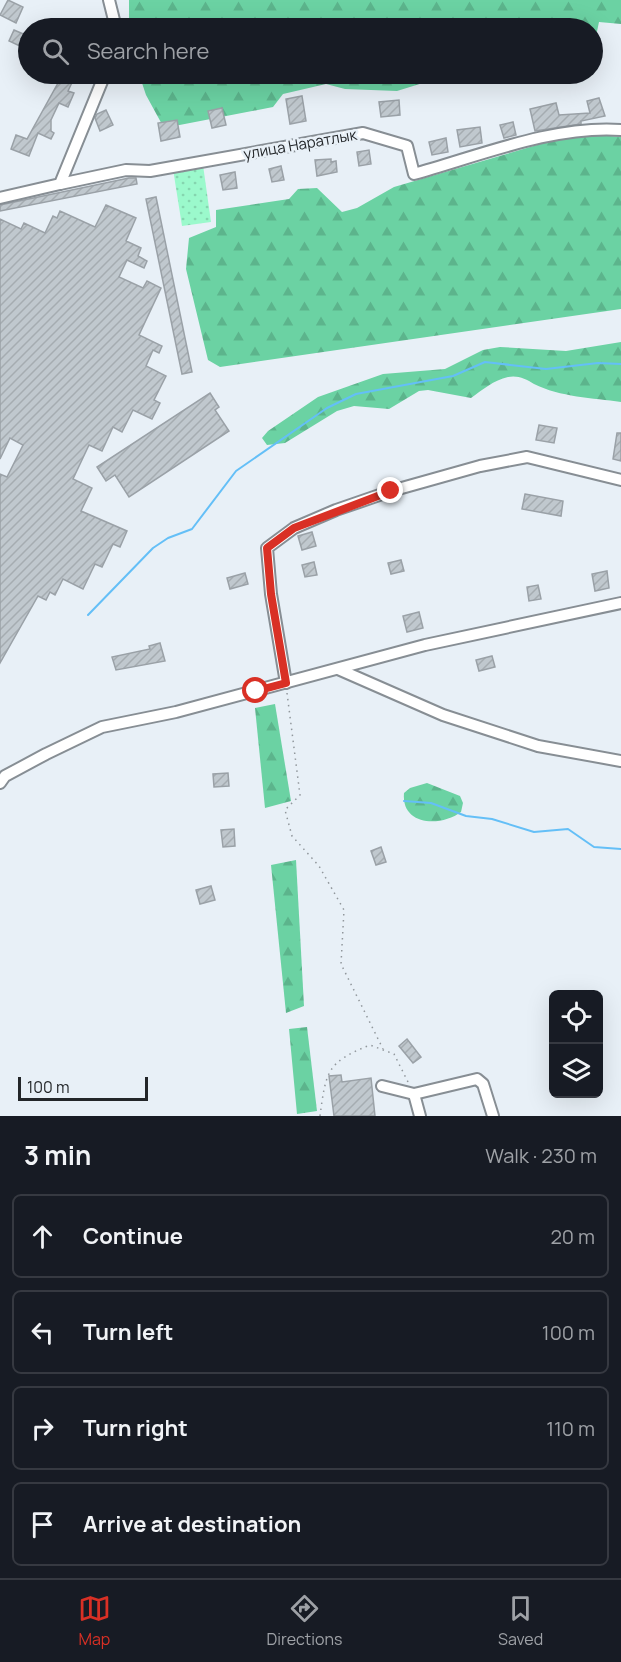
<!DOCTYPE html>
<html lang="en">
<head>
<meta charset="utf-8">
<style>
  body { margin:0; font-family:Manrope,sans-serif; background:#20242c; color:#f1f3f6 }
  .controls { position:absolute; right:18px; bottom:18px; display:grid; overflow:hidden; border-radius:9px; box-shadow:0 6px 24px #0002 }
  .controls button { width:54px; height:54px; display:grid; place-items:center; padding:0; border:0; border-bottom:2px solid #363941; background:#171b24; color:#f1f3f6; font:30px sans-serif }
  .scale { position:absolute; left:18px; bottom:15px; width:130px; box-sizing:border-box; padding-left:6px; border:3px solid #232629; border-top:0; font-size:16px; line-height:21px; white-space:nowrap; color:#232629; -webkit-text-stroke:4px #e8f0f7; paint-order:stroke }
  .stop { position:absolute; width:18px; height:18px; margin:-14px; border:4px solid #d93025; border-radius:50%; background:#fff }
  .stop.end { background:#d93025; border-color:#fff; box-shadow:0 2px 6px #0008 }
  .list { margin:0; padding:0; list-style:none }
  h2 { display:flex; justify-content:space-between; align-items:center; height:78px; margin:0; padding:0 24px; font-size:26px }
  h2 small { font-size:20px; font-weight:400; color:#9ea1a6 }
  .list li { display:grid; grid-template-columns:39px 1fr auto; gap:18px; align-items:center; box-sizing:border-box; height:84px; margin:0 12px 12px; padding:0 12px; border:2px solid #363941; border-radius:9px }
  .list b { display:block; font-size:22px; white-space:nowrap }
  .list em { font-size:20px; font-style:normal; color:#9ea1a6 }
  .icon { flex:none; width:33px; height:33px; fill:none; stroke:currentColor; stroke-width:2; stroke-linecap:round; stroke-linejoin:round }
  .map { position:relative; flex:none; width:621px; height:1116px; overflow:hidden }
  .search { position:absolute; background:#171b24; box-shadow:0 6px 24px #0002; left:18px; right:18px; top:18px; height:66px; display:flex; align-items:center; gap:15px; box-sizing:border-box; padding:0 21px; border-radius:33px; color:#9ea1a6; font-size:22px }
  .sheet { height:462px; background:#171b24 }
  nav { display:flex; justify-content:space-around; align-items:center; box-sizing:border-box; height:84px; border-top:2px solid #363941; background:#171b24; font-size:16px; color:#9ea1a6 }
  nav a { display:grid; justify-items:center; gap:3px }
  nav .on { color:#d93025 }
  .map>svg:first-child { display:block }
  .grass { fill:url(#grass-dots) }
  .forest { fill:url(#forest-firs) }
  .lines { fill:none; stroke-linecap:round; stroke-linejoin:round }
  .stream { stroke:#64bff7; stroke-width:2 }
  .building { fill:url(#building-hatch); stroke:#9aa1a7; stroke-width:1.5 }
  .minor-casing { stroke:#878e94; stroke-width:14 }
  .path { stroke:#91979c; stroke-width:1.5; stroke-dasharray:1.5 4.5; stroke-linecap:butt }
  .minor { stroke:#fff; stroke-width:10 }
  .route { stroke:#d93025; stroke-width:8 }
  .labels { text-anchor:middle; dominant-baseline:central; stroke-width:5; stroke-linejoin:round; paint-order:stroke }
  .street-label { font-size:15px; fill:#232629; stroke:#e8f0f7 }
</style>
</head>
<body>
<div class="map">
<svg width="621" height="1116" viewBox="0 0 621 1116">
  <defs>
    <pattern id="grass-dots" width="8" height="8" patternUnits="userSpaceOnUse" patternTransform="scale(1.5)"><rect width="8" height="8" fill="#9bf9cc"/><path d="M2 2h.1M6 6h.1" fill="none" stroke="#85d5af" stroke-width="1.8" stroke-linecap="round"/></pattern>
    <pattern id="forest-firs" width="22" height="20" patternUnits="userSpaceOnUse" patternTransform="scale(1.5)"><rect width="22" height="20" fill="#6bd2a3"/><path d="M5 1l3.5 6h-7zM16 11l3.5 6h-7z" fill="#5cb48c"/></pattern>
    <pattern id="building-hatch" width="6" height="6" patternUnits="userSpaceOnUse" patternTransform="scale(1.5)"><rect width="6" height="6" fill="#c0c8ce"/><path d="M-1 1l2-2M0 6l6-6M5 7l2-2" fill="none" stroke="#a5acb1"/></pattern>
  </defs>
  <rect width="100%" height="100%" fill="#e8f0f7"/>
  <polygon class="grass" points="203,165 211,222 182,226 173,169"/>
  <g class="forest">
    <polygon points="129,0 621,0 621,24 599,22 595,41 593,41 592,28 129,28"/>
    <polygon points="139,74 452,74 397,91 345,89 326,84 283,94 273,107 164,128 146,95"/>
    <polygon points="578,133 621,137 621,309 220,367 208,360 186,269 189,238 216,227 216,210 289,199 298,189 317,188 342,212 357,208 394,187"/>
    <path d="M 621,342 L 621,402 C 593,398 560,397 534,384 C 526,379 518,375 508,377 C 494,380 482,390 471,398 L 428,390 L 419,391 L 389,409 L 354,406 L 337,411 L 285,443 L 267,445 L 262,438 L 268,431 L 318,397 L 383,374 L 445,369 L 483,350 L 500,347 L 566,351 Z"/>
    <polygon points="275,704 291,801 265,808 255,708"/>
    <path d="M 427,783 L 460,796 L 463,803 L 461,812 C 441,827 401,826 404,793 L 410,788 Z"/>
    <polygon points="296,860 304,1006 286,1013 271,865"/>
    <polygon points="307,1027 317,1111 297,1114 289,1029"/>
  </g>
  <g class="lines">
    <g class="stream">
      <polyline points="88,615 153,548 168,538 192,529 236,471 327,408 356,394 453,376 485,362 546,369 598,363 621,364"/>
      <polyline points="404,801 431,803 466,816 492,819 534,832 568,829 594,847 621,849"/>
    </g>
  </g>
  <g class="building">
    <polygon points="8,0 23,7 16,23 0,15"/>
    <polygon points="14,30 28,36 24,48 9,41"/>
    <polygon points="63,74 76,74 68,91 74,93 68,107 59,103 51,120 51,131 54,133 51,139 38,133 29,156 11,149 16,135 27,139"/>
    <polygon points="302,96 306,121 290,124 286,99"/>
    <polygon points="599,98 605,116 581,121 581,124 535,131 530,109 556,103 559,115 590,113 587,101"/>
    <polygon points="399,100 400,115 381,117 379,102"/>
    <polygon points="222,108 226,125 212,128 208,111"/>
    <polygon points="106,110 113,125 100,131 95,118 97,114"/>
    <polygon points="177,120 180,137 161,141 158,123"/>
    <polygon points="513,122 516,135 504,138 500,125"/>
    <polygon points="480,127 482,143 460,147 457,130"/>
    <polygon points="446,138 448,152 432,155 429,142"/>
    <polygon points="369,150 371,164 359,166 357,152"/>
    <polygon points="331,159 331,162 336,161 337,172 317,176 315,160"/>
    <polygon points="281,166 284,180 272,182 269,169"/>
    <polygon points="235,172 237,188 223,190 220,175"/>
    <polygon points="129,178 136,178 137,184 0,211 0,205"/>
    <polygon points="156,197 192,372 182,374 146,199"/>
    <polygon points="106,205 136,218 126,241 141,248 138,256 147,261 144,268 127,260 119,277 143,288 147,281 161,288 139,335 162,346 159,353 153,350 146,366 166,376 154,400 160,403 152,419 133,410 122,432 113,427 102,451 89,445 73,479 92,488 81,511 127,531 120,547 113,544 102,567 95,564 83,589 63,579 55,595 50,592 46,600 38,596 0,663 0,474 7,477 23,445 10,438 0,459 0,219 21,229 24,223 45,233 53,216 57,218 60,211 95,227"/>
    <polygon points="210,393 219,407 215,410 229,431 129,497 115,475 106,481 97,467"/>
    <polygon points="539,425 557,428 554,443 536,440"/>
    <polygon points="617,433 621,433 621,461 613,459"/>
    <polygon points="525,494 563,501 561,516 522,509"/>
    <polygon points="312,532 316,546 302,550 298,536"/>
    <polygon points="401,560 404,571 391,574 388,563"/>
    <polygon points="314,562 317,575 305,577 302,565"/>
    <polygon points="607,571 609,588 595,591 592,574"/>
    <polygon points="245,573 248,584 230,589 227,578"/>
    <polygon points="538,585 541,599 529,601 527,587"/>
    <polygon points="419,612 423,628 407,632 403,616"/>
    <polygon points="160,643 165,661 116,670 112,657 150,649 149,646"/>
    <polygon points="492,656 495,667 479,671 476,660"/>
    <polygon points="228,773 229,786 214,787 213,774"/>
    <polygon points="234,829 235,846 223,847 221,830"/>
    <polygon points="381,847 386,862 376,865 371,851"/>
    <polygon points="211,886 215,900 200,904 196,890"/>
    <polygon points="407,1039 421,1057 413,1063 399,1046"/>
    <polygon points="341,1075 342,1082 371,1078 375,1116 334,1116 329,1076"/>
  </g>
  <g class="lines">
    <defs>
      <g id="minor">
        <polyline points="109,0 116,28"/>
        <path d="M 60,184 L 126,170 L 150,171 L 363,133 L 407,146 L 414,174 C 479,156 554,125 621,130"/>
        <polyline points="0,198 60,184 105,74"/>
        <polyline points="338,669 443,715 538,746 621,761"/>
        <polyline points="286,683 271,594 267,548 294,528 336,510 391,491 480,466 527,457 621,480"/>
        <polyline points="0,783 5,776 46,754 102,727 176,712 425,645 621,603"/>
        <polyline points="382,1086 414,1094 477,1079 483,1084 493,1116"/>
        <polyline points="414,1094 420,1116"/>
      </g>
    </defs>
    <use href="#minor" class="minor-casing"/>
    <g class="path">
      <polyline points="287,693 300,795 285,810 292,836 319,866 344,910 341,964 383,1049"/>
      <path d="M 320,1116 C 326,1071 327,1062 370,1045 L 394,1054 L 408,1082"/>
    </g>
    <use href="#minor" class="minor"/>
  </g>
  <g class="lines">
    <polyline class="route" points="256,691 286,683 271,594 267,548 294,528 391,491"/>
  </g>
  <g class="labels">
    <g class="street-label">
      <text transform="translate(300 144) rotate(-10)">улица Наратлык</text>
    </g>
  </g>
</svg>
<div class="controls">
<button><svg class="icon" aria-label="locate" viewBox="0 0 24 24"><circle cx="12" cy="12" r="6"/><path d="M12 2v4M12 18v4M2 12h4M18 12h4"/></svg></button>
<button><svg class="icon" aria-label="layers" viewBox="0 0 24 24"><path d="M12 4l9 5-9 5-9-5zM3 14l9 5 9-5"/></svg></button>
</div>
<div class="scale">100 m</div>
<div class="stop" style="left:256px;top:691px"></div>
<div class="stop end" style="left:391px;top:491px"></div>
<div class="search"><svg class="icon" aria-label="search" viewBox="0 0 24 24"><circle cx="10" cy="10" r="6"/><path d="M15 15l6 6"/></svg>Search here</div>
</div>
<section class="sheet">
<h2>3 min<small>Walk · 230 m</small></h2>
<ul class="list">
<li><svg class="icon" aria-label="ahead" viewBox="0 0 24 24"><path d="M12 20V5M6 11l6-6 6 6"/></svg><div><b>Continue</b></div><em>20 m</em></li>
<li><svg class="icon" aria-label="left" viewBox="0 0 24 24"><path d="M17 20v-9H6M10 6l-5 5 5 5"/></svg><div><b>Turn left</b></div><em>100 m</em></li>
<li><svg class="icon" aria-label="right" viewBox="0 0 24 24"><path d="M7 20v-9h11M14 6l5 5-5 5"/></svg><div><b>Turn right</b></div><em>110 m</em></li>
<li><svg class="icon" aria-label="arrive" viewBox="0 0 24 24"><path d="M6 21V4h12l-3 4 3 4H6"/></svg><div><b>Arrive at destination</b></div></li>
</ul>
</section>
<nav>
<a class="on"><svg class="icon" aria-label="map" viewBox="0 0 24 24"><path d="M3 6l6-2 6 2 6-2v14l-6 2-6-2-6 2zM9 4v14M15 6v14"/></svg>Map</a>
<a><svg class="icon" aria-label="directions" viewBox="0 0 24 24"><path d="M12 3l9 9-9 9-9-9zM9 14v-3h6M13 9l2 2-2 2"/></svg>Directions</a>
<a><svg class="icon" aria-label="saved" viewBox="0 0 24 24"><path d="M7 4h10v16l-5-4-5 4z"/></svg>Saved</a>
</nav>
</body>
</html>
